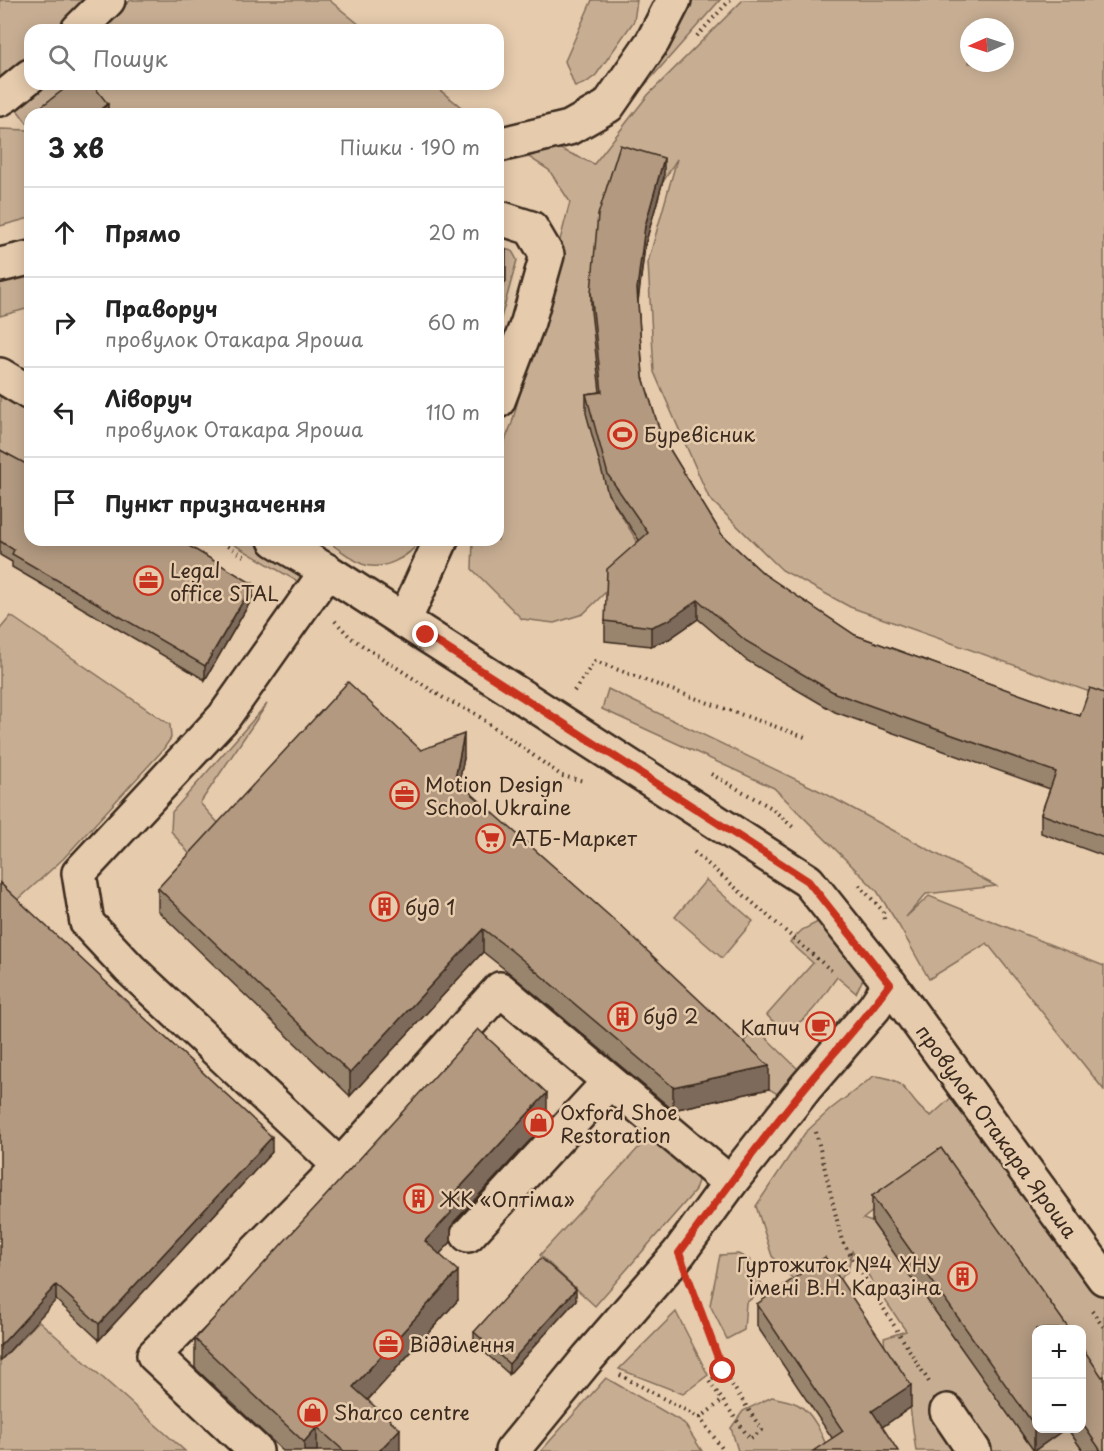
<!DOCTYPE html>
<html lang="uk">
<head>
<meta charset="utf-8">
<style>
  body { margin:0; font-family:"Playpen Sans",sans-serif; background:#f6f6f6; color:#222 }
  .controls { position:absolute; right:18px; bottom:18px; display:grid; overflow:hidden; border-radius:12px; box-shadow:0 3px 15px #0003 }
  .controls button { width:54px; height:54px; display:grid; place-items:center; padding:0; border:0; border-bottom:2px solid #e0e0e0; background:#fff; color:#222; font:30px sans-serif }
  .compass { position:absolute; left:960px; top:18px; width:54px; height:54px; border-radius:50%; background:#fff; box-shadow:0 3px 15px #0003; rotate:267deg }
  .stop { position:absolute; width:18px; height:18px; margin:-14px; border:4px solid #c8321e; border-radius:50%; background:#fff }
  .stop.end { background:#c8321e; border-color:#fff; box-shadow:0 2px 6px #0008 }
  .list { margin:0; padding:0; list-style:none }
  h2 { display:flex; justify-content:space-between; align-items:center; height:78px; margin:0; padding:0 24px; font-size:26px }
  h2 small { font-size:20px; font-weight:400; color:#767676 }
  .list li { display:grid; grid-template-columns:39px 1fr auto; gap:18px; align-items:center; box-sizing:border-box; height:90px; padding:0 24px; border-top:2px solid #e0e0e0 }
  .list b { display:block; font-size:22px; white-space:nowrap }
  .list p { margin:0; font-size:20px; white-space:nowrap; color:#767676 }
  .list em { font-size:20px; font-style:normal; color:#767676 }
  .icon { flex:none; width:33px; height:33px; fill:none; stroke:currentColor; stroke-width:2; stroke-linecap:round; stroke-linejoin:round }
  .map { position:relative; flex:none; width:1104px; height:1451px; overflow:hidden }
  .search { position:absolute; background:#fff; box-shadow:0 3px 15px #0003; left:24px; top:24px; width:480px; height:66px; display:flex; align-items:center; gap:15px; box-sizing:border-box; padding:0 21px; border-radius:18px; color:#767676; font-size:22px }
  .panel { position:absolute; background:#fff; box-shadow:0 3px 15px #0003; left:24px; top:108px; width:480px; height:438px; border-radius:18px }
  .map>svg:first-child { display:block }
  .green { fill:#c7ae93; stroke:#816c58; stroke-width:1.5; fill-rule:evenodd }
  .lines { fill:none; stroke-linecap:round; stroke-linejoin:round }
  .minor-casing { stroke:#3b2a1e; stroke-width:38 }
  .path { stroke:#3b2a1e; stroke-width:4; stroke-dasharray:1.5 4.5; stroke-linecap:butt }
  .minor { stroke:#e6cbad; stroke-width:33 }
  .wall { fill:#99846e; stroke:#3b2a1e; stroke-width:1.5 }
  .shaded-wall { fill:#7d6b5a; stroke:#3b2a1e; stroke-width:1.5 }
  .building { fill:#b29980; stroke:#3b2a1e; stroke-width:1.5 }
  .route { stroke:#c8321e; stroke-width:8 }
  .labels { text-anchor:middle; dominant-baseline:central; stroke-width:5; stroke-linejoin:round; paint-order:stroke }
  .poi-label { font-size:20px; fill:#3b2a1e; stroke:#e6cbad; text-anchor:start }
  .street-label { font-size:20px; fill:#3b2a1e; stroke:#e6cbad }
</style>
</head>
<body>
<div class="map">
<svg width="1104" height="1451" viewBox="0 0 1104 1451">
  <rect width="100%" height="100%" fill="#e6cbad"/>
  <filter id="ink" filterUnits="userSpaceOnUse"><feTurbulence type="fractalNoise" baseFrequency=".0167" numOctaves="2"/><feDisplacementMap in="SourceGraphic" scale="12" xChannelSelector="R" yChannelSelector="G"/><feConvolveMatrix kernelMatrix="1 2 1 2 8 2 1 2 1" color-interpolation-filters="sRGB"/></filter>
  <g filter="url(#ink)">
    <g class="green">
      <polygon points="0,0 90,0 62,30 30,30 30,55 0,79"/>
      <polygon points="131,0 329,0 366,30 98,30"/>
      <polygon points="592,0 637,0 634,21 596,75 587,82 575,87 565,61"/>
      <polygon points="679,0 720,0 608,127 572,129"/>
      <path d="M 743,0 L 1104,0 L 1104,697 L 850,607 L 782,570 L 709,498 L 654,372 L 648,262 L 677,159 L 663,182 L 620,165 L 602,411 L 608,494 L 645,554 L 583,614 L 554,623 L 522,619 L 472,569 L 473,540 L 498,540 L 498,458 L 512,423 L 570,202 L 549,170 L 529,157 L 498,164 L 498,151 L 556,147 L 594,164 L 648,95 ZM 969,27 L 1005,27 L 1005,63 L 969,63 Z"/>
      <polygon points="36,84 432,84 461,107 434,114 30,114 30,127 15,107"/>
      <polygon points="0,129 30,130 30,218 0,226"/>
      <polygon points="504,249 512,251 517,260 498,329 498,296"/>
      <polygon points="30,268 30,308 0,316 0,274"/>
      <polygon points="0,389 30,407 30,479 0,464"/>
      <polygon points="226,540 258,540 301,566 303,575 300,583"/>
      <path d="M 333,540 L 420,540 C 410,557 382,572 362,564 C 353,560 343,552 334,546 Z"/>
      <polygon points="11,616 170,725 171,738 162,751 63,859 10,907 0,898 0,629"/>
      <polygon points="608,689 824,793 996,886 926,894 906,917 929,896 1104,966 1104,1090 987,943 929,979 898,924 877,891 774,788 602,709"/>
      <polygon points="267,704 200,803 229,835 199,866 171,831 172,812"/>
      <polygon points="706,880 753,921 722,958 675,917"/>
      <path d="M 822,920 L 862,967 L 863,979 L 856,993 L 837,977 C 822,997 794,1050 767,1015 L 813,963 L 790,942 L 802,930 Z"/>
      <polygon points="756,1028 799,1070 781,1096 769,1089 732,1055"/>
      <path d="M 874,1076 C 911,1078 906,1102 931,1116 L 953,1096 L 1104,1290 L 1104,1383 L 1082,1361 L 1082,1330 L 1056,1329 L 894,1194 L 863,1219 L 872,1222 L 1034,1451 L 1067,1428 L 1083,1451 L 916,1451 L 909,1399 L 885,1349 L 884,1338 L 906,1331 L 852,1251 L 848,1271 L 841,1278 L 793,1279 L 772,1256 L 756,1206 L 805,1133 L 832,1108 Z"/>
      <polygon points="652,1138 697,1173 698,1181 694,1192 595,1306 540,1255 642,1144"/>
      <polygon points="738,1254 750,1260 764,1289 746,1303 744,1330 727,1339 710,1305 720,1255"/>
      <polygon points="676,1312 708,1375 683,1394 619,1369"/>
      <polygon points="39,1321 185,1451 0,1451 0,1361"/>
      <polygon points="606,1378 684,1423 702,1451 541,1451"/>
      <path d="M 772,1397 C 779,1399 786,1400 792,1402 C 811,1408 822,1433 828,1451 L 738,1451 L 731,1428 L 743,1411 Z"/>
    </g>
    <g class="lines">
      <defs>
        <g id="minor">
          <polyline points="78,30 108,0"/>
          <polyline points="0,99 8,94 30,76"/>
          <polyline points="498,145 569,128 608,106 653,41 674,0"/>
          <polyline points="498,220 503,219 531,228 547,255 528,322 498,401"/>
          <polyline points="0,265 30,258"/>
          <polyline points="0,375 30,393"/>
          <polyline points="275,540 327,571 808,881 890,984 1104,1278"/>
          <polyline points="327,571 224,717 79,873 87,923 130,969 340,1166 500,989 730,1183"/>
          <polyline points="404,621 441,540"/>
          <polyline points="468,1235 609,1082"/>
          <polyline points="947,1411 974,1451"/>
          <polyline points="256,1451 154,1355 340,1166"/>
          <polyline points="512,1451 588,1358 679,1253 730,1183 805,1088 874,1008 890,984"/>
        </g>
      </defs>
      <use href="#minor" class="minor-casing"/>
      <g class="path">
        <polyline points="697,36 730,0"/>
        <polyline points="217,540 244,556"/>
        <polyline points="335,621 351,638 445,699 474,713 562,776 584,781"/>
        <polyline points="574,691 595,661 666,688 805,737"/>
        <polyline points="711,774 770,807 793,827"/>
        <polyline points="694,852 834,973"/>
        <polyline points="859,885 883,911 884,919"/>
        <polyline points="816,1132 842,1241 929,1382"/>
        <polyline points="693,1291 723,1371 762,1430 750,1439 709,1381 723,1371"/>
        <polyline points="1092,1311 1104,1328"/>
        <polyline points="620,1375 700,1418 724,1451"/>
        <polyline points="700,1418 723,1400"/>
      </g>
      <use href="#minor" class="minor"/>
    </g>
    <g class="wall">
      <polygon points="664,177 645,245 638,302 643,377 661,435 722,535 764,574 855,635 1080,716 1104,693 1104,856 1041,833 1041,814 1050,789 835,712 746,660 698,619 669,639 651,646 605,641 605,621 639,540 608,494 586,413 586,394 600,392 591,311 591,292"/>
      <polygon points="0,450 253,597 205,680 12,567 12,562 0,555"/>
      <polygon points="421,750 464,758 459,782 769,1089 673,1110 512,975 483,952 350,1096 158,911 158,888"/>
      <polygon points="0,883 272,1152 99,1340 56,1300"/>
      <polygon points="547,1122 454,1222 451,1229 451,1242 439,1254 458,1300 368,1400 400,1451 283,1451 195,1368 195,1339"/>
      <polygon points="872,1196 1069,1329 1034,1451 872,1222"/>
      <polygon points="576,1300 509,1374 474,1343 474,1332"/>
      <polygon points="757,1304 911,1407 882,1427 832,1438 757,1326"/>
      <polygon points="1082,1347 1104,1451 1083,1451 1067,1428 1082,1428"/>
    </g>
    <g class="shaded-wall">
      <polygon points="108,104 108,114 95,114"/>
      <polygon points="664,158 664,177 645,245 637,308 637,289 645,226"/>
      <polygon points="506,250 506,281 498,296 498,265"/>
      <polygon points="253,584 253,597 205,680 205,666"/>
      <polygon points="698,600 698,619 669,639 651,646 651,627"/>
      <polygon points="464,734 464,758 455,802 455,779"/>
      <polygon points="483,929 483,952 350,1096 350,1073"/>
      <polygon points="769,1066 769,1089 673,1110 673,1087"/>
      <polygon points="547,1093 547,1122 454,1222 451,1229 451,1242 425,1270 425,1241 450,1203 454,1194"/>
      <polygon points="272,1137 272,1152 99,1340 99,1324"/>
      <polygon points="458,1271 458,1300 353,1416 353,1387"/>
      <polygon points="56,1285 56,1300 0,1361 0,1346"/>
      <polygon points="576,1289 576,1300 509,1374 509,1364"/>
      <polygon points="911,1385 911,1407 872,1434 872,1411"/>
      <polygon points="1036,1424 1036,1428 1066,1428 1034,1451 1034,1425"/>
      <polygon points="317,1427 317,1451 304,1451 304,1442"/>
      <polygon points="400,1429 400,1451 379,1451"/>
    </g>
    <g class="building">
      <polygon points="71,84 92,84 108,104 95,114 35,114 34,112"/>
      <polygon points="620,145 664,158 645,226 637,289 643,377 661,435 722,535 764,574 855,635 1080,716 1090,688 1104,693 1104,837 1041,814 1056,772 835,693 746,641 698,600 669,620 651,627 605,621 607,569 648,533 608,475 586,394 602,392 591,292 598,215"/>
      <polygon points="498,244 506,250 498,265"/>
      <polygon points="0,450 30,466 30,540 179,540 253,584 205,666 12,554 14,550 0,541"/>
      <polygon points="348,682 421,750 464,734 455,779 622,927 769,1066 673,1087 512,951 483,929 350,1073 158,888"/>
      <polygon points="0,883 272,1137 99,1324 56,1285 0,1346"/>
      <polygon points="478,1029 547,1093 454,1194 450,1203 451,1213 425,1241 458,1271 353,1387 400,1429 379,1451 344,1451 317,1427 304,1442 195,1339"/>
      <polygon points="941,1148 1069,1329 1036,1329 1036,1424 1034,1425 872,1196"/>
      <polygon points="825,1257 911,1385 872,1411 898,1451 813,1451 843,1431 757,1304"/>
      <polygon points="541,1258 576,1289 509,1364 474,1332"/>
      <polygon points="1082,1347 1102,1377 1104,1376 1104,1451 1101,1451 1082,1423"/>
    </g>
  </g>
  <g class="lines" filter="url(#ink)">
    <path class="route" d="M 426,635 L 808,881 L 890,984 C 864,1020 834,1052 806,1086 C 761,1140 720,1197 679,1253 L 723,1371"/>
  </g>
  <defs>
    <symbol id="stadium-ring" viewBox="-11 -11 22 22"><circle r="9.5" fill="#e6cbad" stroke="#c8321e" stroke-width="1.5"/><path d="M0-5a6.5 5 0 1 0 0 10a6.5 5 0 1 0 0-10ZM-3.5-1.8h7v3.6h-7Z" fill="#c8321e"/></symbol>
    <symbol id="office-ring" viewBox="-11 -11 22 22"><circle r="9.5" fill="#e6cbad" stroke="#c8321e" stroke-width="1.5"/><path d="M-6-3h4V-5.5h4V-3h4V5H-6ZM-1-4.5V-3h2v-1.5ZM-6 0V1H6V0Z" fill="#c8321e"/></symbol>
    <symbol id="supermarket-ring" viewBox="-11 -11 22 22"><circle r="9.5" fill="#e6cbad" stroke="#c8321e" stroke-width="1.5"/><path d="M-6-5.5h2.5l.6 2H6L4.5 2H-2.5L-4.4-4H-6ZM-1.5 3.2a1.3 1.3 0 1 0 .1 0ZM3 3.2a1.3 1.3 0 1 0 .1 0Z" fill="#c8321e"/></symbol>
    <symbol id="building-ring" viewBox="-11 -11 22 22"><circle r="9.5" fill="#e6cbad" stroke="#c8321e" stroke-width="1.5"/><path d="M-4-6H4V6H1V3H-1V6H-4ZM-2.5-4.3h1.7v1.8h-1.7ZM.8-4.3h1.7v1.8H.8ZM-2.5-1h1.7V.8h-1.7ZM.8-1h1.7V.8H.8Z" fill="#c8321e"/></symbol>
    <symbol id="cafe-ring" viewBox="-11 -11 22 22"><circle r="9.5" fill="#e6cbad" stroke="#c8321e" stroke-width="1.5"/><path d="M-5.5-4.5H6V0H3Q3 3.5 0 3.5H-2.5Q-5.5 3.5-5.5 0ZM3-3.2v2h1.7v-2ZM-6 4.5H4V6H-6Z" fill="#c8321e"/></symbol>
    <symbol id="shop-ring" viewBox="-11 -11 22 22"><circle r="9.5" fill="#e6cbad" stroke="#c8321e" stroke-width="1.5"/><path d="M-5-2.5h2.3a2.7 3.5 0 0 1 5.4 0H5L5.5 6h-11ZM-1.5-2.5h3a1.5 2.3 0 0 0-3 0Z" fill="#c8321e"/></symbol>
  </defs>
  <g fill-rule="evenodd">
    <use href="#stadium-ring" x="606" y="418" width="33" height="33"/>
    <use href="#office-ring" x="132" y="564" width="33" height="33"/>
    <use href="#office-ring" x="388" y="778" width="33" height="33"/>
    <use href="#supermarket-ring" x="474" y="822" width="33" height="33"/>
    <use href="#building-ring" x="368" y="890" width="33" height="33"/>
    <use href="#building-ring" x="606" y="1000" width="33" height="33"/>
    <use href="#cafe-ring" x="804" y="1010" width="33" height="33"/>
    <use href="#shop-ring" x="522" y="1106" width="33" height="33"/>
    <use href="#building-ring" x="402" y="1182" width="33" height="33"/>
    <use href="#building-ring" x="946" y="1260" width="33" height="33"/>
    <use href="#office-ring" x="372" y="1328" width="33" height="33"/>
    <use href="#shop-ring" x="296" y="1396" width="33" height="33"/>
  </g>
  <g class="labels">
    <g class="poi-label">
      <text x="644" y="434">Буревісник</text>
      <text x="170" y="570">Legal<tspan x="170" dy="23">office STAL</tspan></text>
      <text x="425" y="784">Motion Design<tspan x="425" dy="23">School Ukraine</tspan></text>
      <text x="512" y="838">АТБ-Маркет</text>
      <text x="405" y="907">буд 1</text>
      <text x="643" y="1016">буд 2</text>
      <text x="800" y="1027" text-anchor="end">Капич</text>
      <text x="560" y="1112">Oxford Shoe<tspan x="560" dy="23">Restoration</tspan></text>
      <text x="440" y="1199">ЖК «Оптіма»</text>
      <text x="941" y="1264" text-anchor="end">Гуртожиток №4 ХНУ<tspan x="941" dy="23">імені В.Н. Каразіна</tspan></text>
      <text x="409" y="1344">Відділення</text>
      <text x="334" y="1412">Sharco centre</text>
    </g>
    <g class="street-label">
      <text transform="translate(997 1131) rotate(54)">провулок Отакара Яроша</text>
    </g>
  </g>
</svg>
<div class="controls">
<button>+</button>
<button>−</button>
</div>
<svg class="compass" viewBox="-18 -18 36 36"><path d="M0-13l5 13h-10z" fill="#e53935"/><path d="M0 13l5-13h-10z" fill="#767676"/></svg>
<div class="stop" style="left:723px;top:1371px"></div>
<div class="stop end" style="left:426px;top:635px"></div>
<div class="search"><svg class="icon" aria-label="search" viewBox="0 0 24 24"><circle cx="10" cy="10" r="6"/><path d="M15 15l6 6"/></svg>Пошук</div>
<section class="panel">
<h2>3 хв<small>Пішки · 190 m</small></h2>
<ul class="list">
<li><svg class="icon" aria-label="ahead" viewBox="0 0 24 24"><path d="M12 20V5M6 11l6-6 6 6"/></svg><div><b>Прямо</b></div><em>20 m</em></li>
<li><svg class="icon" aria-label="right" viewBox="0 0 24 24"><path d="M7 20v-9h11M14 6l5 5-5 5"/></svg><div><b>Праворуч</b><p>провулок Отакара Яроша</p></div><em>60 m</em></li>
<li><svg class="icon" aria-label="left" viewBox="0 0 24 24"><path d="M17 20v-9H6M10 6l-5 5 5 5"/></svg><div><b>Ліворуч</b><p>провулок Отакара Яроша</p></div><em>110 m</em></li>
<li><svg class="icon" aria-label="arrive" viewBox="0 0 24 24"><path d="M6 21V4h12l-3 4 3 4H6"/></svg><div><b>Пункт призначення</b></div></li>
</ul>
</section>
</div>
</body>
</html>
